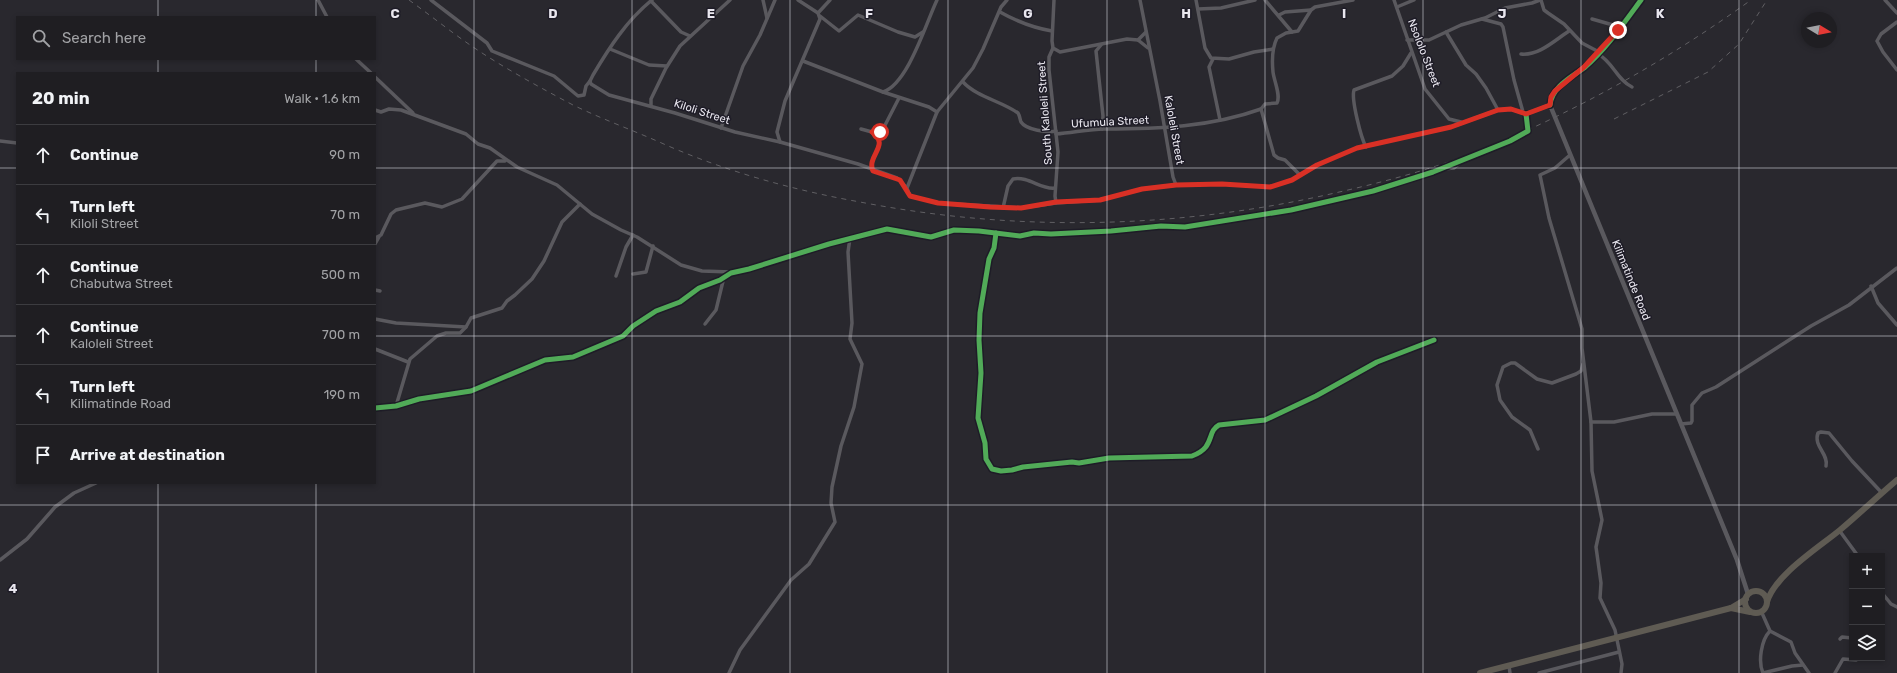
<!DOCTYPE html>
<html lang="en">
<head>
<meta charset="utf-8">
<style>
  body { margin:0; font-family:Rubik,sans-serif; background:#2c2b2f; color:#f1f3f6 }
  .controls { position:absolute; right:12px; bottom:12px; display:grid; overflow:hidden; border-radius:0px; box-shadow:0 2px 6px #0003 }
  .controls button { width:36px; height:36px; display:grid; place-items:center; padding:0; border:0; border-bottom:1px solid #3c3c40; background:#1f1e22; color:#f1f3f6; font:20px sans-serif }
  .compass { position:absolute; left:1801px; top:12px; width:36px; height:36px; border-radius:50%; background:#1f1e22; box-shadow:0 2px 6px #0003; rotate:100deg }
  .stop { position:absolute; width:12px; height:12px; margin:-9px; border:3px solid #d93025; border-radius:50%; background:#fff }
  .stop.end { background:#d93025; border-color:#fff; box-shadow:0 1px 4px #0008 }
  .list { margin:0; padding:0; list-style:none }
  h2 { display:flex; justify-content:space-between; align-items:center; height:52px; margin:0; padding:0 16px; font-size:17px }
  h2 small { font-size:13px; font-weight:400; color:#a1a2a5 }
  .list li { display:grid; grid-template-columns:26px 1fr auto; gap:12px; align-items:center; box-sizing:border-box; height:60px; padding:0 16px; border-top:1px solid #3c3c40 }
  .list b { display:block; font-size:15px; white-space:nowrap }
  .list p { margin:0; font-size:13px; white-space:nowrap; color:#a1a2a5 }
  .list em { font-size:13px; font-style:normal; color:#a1a2a5 }
  .icon { flex:none; width:22px; height:22px; fill:none; stroke:currentColor; stroke-width:2; stroke-linecap:round; stroke-linejoin:round }
  .map { position:relative; flex:none; width:1897px; height:673px; overflow:hidden }
  .search { position:absolute; background:#1f1e22; box-shadow:0 2px 6px #0003; left:16px; top:16px; width:360px; height:44px; display:flex; align-items:center; gap:10px; box-sizing:border-box; padding:0 14px; border-radius:0px; color:#a1a2a5; font-size:15px }
  .panel { position:absolute; background:#1f1e22; box-shadow:0 2px 6px #0003; left:16px; top:72px; width:360px; height:412px; border-radius:0px }
  .map>svg:first-child { display:block }
  .lines { fill:none; stroke-linecap:round; stroke-linejoin:round }
  .street { stroke:#5a595e; stroke-width:3.5 }
  .secondary { stroke:#5a595e; stroke-width:4.5 }
  .highway { stroke:#5f5b53; stroke-width:6 }
  .rail { stroke:#605f63; stroke-width:1; stroke-dasharray:5 5; stroke-linecap:butt }
  .cycleway-casing { stroke:#1e1c27; stroke-width:8 }
  .cycleway { stroke:#51ab58; stroke-width:5 }
  .route { stroke:#d93025; stroke-width:5 }
  .grid { fill:none; stroke:#e8e6ee; stroke-width:1; stroke-opacity:0.55 }
  .labels { text-anchor:middle; dominant-baseline:central; stroke-width:3; stroke-linejoin:round; paint-order:stroke }
  .street-label { font-size:11px; fill:#e8e6ee; stroke:#1e1c27 }
  .grid-label { font-size:13px; text-anchor:middle; font-weight:bold; fill:#e8e6ee; stroke:#1e1c27; stroke-width:3; stroke-linejoin:round; paint-order:stroke }
</style>
</head>
<body>
<div class="map">
<svg width="1897" height="673" viewBox="0 0 1897 673">
  <rect width="100%" height="100%" fill="#29282e"/>
  <g class="lines">
    <g class="street">
      <polyline points="318,0 327,17"/>
      <polyline points="431,0 487,43 492,51 554,76 578,96 584,95 586,86 590,81"/>
      <path d="M 652,0 C 627,20 609,48 593,75 L 590,81 L 591,84 L 609,95 L 675,113 L 735,132 L 780,142 L 858,164 L 897,178 L 907,188"/>
      <polyline points="763,0 767,18"/>
      <polyline points="1007,0 1001,7 983,49 973,68 937,112 907,188 910,196 938,203 1021,208 1056,203 1100,200 1142,189 1176,185 1222,184 1270,187 1292,180 1317,165 1357,148 1451,127 1498,110 1511,109 1526,114 1550,105"/>
      <polyline points="1054,0 1052,41 1053,48 1060,52 1127,39 1138,40 1146,32"/>
      <polyline points="1140,0 1160,101 1173,177 1176,185"/>
      <polyline points="1196,0 1205,48 1211,58 1229,59 1254,52 1273,49"/>
      <polyline points="1265,0 1292,32"/>
      <polyline points="1394,0 1425,89 1449,119 1461,122"/>
      <polyline points="1541,0 1544,10 1548,13 1564,24 1582,43 1599,52"/>
      <polyline points="1885,0 1897,13"/>
      <polyline points="651,1 681,32 690,36"/>
      <polyline points="1397,7 1414,0"/>
      <polyline points="1198,9 1221,8 1255,0"/>
      <path d="M 1000,12 C 1016,21 1034,28 1052,31"/>
      <polyline points="818,13 830,0"/>
      <polyline points="1279,15 1285,12 1311,10"/>
      <polyline points="820,16 839,31 858,15 898,32 915,37 923,32"/>
      <polyline points="1482,19 1501,24 1503,27 1514,80 1523,112"/>
      <polyline points="1592,19 1620,27"/>
      <polyline points="1897,22 1881,34 1877,41 1883,52 1897,70"/>
      <polyline points="1446,32 1466,65 1476,74 1486,88 1498,110"/>
      <polyline points="1138,40 1148,48"/>
      <polyline points="1407,40 1429,40 1461,25 1485,18 1505,8 1532,3 1540,0"/>
      <polyline points="1101,45 1096,51 1103,116 1102,129"/>
      <polyline points="1053,48 1049,57 1049,70 1058,152 1055,196 1056,203"/>
      <polyline points="610,49 649,65 667,66"/>
      <path d="M 1521,54 C 1539,56 1555,40 1569,31"/>
      <path d="M 1598,54 C 1613,62 1617,80 1632,87"/>
      <polyline points="356,59 371,73"/>
      <polyline points="1213,59 1209,67 1220,120"/>
      <path d="M 803,61 L 883,92 C 908,84 926,23 937,0"/>
      <polyline points="375,77 413,113"/>
      <path d="M 963,82 C 977,97 1001,101 1018,113 C 1020,116 1020,120 1021,122 C 1026,130 1048,133 1056,131"/>
      <polyline points="883,92 929,107 937,112"/>
      <polyline points="651,106 651,99 666,68 680,46 730,0"/>
      <polyline points="1261,109 1274,155 1278,158 1285,160 1300,175"/>
      <polyline points="375,110 381,112 389,109 401,110 466,134 478,144 490,148 517,167 557,185 592,214 621,230 637,237 681,265 702,271 731,272"/>
      <polyline points="721,128 743,66 760,35 775,0"/>
      <polyline points="861,129 872,132 882,131 899,98"/>
      <path d="M 873,133 C 889,144 867,157 873,171"/>
      <path d="M 1056,134 C 1072,133 1089,129 1104,129 C 1158,129 1211,127 1261,109 L 1265,104 L 1277,103 C 1281,95 1274,81 1273,72 C 1272,62 1272,48 1277,38 L 1286,33 L 1298,31 L 1311,10 L 1315,7 L 1353,0"/>
      <polyline points="0,141 17,143"/>
      <polyline points="780,142 777,132 785,101 820,19 818,13 798,0"/>
      <path d="M 1366,147 C 1361,138 1351,99 1354,90 L 1392,76 L 1403,66 L 1411,53"/>
      <polyline points="1570,155 1555,168 1540,175 1549,218 1582,329 1582,348 1591,422 1592,471 1602,520 1596,547 1601,583 1600,598 1615,630 1622,664 1621,673"/>
      <polyline points="1443,169 1454,168 1463,160"/>
      <path d="M 1003,208 L 1008,186 L 1013,179 C 1029,176 1041,190 1055,188"/>
      <path d="M 996,233 L 994,248 L 989,259 L 980,313 L 979,340 L 981,373 L 978,418 L 985,443 L 986,459 L 992,469 L 1001,471 L 1012,470 L 1023,467 L 1072,462 L 1079,463 L 1109,458 L 1192,456 C 1216,447 1206,432 1219,425 L 1265,420 L 1316,396 L 1377,362 L 1434,340"/>
      <polyline points="375,238 381,235 391,214 396,210 425,203 442,207 462,199 497,161 505,161"/>
      <polyline points="375,244 379,237"/>
      <polyline points="633,274 646,272 653,246"/>
      <polyline points="616,276 626,247 633,235"/>
      <polyline points="1871,286 1878,303 1897,325"/>
      <polyline points="375,290 380,291"/>
      <polyline points="375,319 396,323 466,327"/>
      <polyline points="705,324 716,310 724,277"/>
      <polyline points="375,349 408,362"/>
      <polyline points="396,406 410,359 437,336 446,333 460,333 466,327 471,318 502,308 507,301 515,295 532,279 544,261 562,222 580,204"/>
      <polyline points="375,408 396,406 419,399 471,391 545,360 573,357 623,336 633,326 656,311 680,302 699,288 720,280 731,273 749,269 829,244 887,229 931,237 954,230 979,231 1020,236 1034,233 1051,234 1111,231 1161,226 1185,227 1291,210 1373,191 1433,172 1510,141 1528,131 1526,114"/>
      <polyline points="1591,422 1614,422 1652,414 1676,414"/>
      <polyline points="1681,424 1691,423 1692,421 1692,405 1702,393 1716,387 1811,326 1849,305 1897,268"/>
      <polyline points="1538,449 1530,430 1512,417 1500,400 1497,385 1503,367 1511,363 1515,363 1537,379 1552,383 1576,374 1581,371 1583,364"/>
      <path d="M 1826,466 C 1829,454 1813,446 1818,433 L 1821,432 L 1829,433 L 1852,461 L 1882,493"/>
      <polyline points="1839,530 1858,556"/>
      <polyline points="0,560 27,539 55,507 74,493 96,483"/>
      <polyline points="1882,593 1891,604 1897,607"/>
      <polyline points="1762,613 1770,631 1791,642 1795,653 1809,673"/>
      <polyline points="1840,639 1842,637 1852,638"/>
      <polyline points="1509,666 1510,673"/>
      <polyline points="729,673 740,650 791,580 809,564 835,522 831,503 832,487 841,446 854,407 862,364 850,339 852,323 848,252 850,238"/>
      <polyline points="1539,673 1619,652"/>
      <path d="M 1763,673 C 1758,662 1761,640 1770,631"/>
      <polyline points="1763,673 1792,666 1803,665"/>
      <polyline points="1835,673 1843,659 1856,660 1859,658"/>
    </g>
    <path class="secondary" d="M 1641,0 C 1624,23 1606,49 1584,68 C 1570,78 1552,87 1550,105 L 1737,560 L 1748,594"/>
    <g class="highway">
      <circle cx="1756" cy="602" r="11"/>
      <path d="M 1767,602 C 1775,575 1818,548 1840,530 C 1859,514 1878,496 1897,480"/>
      <polyline points="1731,608 1750,612"/>
      <polyline points="1480,673 1731,608 1746,599"/>
    </g>
    <g class="rail">
      <path d="M 409,0 C 430,15 451,32 473,47 C 504,68 539,87 573,105 C 604,120 635,131 666,145 C 728,172 793,190 860,202 C 1014,232 1173,229 1326,195 C 1380,183 1435,169 1486,148 C 1579,110 1669,59 1751,0"/>
      <polyline points="1614,119 1708,72 1739,44 1767,0"/>
    </g>
    <defs>
      <g id="cycleway">
        <path d="M 1550,105 C 1552,87 1570,78 1584,68 C 1606,49 1624,23 1641,0"/>
        <path d="M 996,233 L 994,248 L 989,259 L 980,313 L 979,340 L 981,373 L 978,418 L 985,443 L 986,459 L 992,469 L 1001,471 L 1012,470 L 1023,467 L 1072,462 L 1079,463 L 1109,458 L 1192,456 C 1216,447 1206,432 1219,425 L 1265,420 L 1316,396 L 1377,362 L 1434,340"/>
        <polyline points="375,408 396,406 419,399 471,391 545,360 573,357 623,336 633,326 656,311 680,302 699,288 720,280 731,273 749,269 829,244 887,229 931,237 954,230 979,231 1020,236 1034,233 1051,234 1111,231 1161,226 1185,227 1291,210 1373,191 1433,172 1510,141 1528,131 1526,114"/>
      </g>
    </defs>
    <use href="#cycleway" class="cycleway-casing"/>
    <use href="#cycleway" class="cycleway"/>
  </g>
  <g class="lines">
    <path class="route" d="M 880,132 L 872,132 C 891,145 866,156 873,171 L 900,180 L 910,196 L 938,203 L 990,207 L 1021,208 L 1056,202 L 1100,200 L 1142,189 L 1176,185 L 1222,184 L 1270,187 L 1292,180 L 1317,165 L 1357,148 L 1451,127 L 1498,110 L 1511,109 L 1526,114 L 1550,105 L 1551,97 L 1555,91 L 1584,67 L 1618,30"/>
  </g>
  <path class="grid" d="M 158,0 L 158,17M 316,0 L 316,17M 474,0 L 474,673M 632,0 L 632,673M 790,0 L 790,673M 948,0 L 948,673M 1107,0 L 1107,673M 1265,0 L 1265,673M 1423,0 L 1423,673M 1581,0 L 1581,673M 1739,0 L 1739,673M 158,59 L 158,73M 316,59 L 316,73M 0,168 L 17,168M 375,168 L 1897,168M 0,336 L 17,336M 375,336 L 1897,336M 158,483 L 158,673M 316,483 L 316,673M 0,505 L 1897,505"/>
  <g class="labels">
    <g class="street-label">
      <text transform="translate(1424 53) rotate(69)">Nsololo Street</text>
      <text transform="translate(702 112) rotate(18)">Kiloli Street</text>
      <text transform="translate(1045 113) rotate(-94)">South Kaloleli Street</text>
      <text transform="translate(1110 122) rotate(-3)">Ufumula Street</text>
      <text transform="translate(1174 130) rotate(80)">Kaloleli Street</text>
      <text transform="translate(1631 280) rotate(68)">Kilimatinde Road</text>
    </g>
  </g>
  <g class="grid-label">
    <text x="395" y="18">C</text>
    <text x="553" y="18">D</text>
    <text x="711" y="18">E</text>
    <text x="869" y="18">F</text>
    <text x="1028" y="18">G</text>
    <text x="1186" y="18">H</text>
    <text x="1344" y="18">I</text>
    <text x="1502" y="18">J</text>
    <text x="1660" y="18">K</text>
    <text x="13" y="593">4</text>
  </g>
</svg>
<div class="controls">
<button>+</button>
<button>−</button>
<button><svg class="icon" aria-label="layers" viewBox="0 0 24 24"><path d="M12 4l9 5-9 5-9-5zM3 14l9 5 9-5"/></svg></button>
</div>
<svg class="compass" viewBox="-18 -18 36 36"><path d="M0-13l5 13h-10z" fill="#e53935"/><path d="M0 13l5-13h-10z" fill="#a1a2a5"/></svg>
<div class="stop" style="left:880px;top:132px"></div>
<div class="stop end" style="left:1618px;top:30px"></div>
<div class="search"><svg class="icon" aria-label="search" viewBox="0 0 24 24"><circle cx="10" cy="10" r="6"/><path d="M15 15l6 6"/></svg>Search here</div>
<section class="panel">
<h2>20 min<small>Walk · 1.6 km</small></h2>
<ul class="list">
<li><svg class="icon" aria-label="ahead" viewBox="0 0 24 24"><path d="M12 20V5M6 11l6-6 6 6"/></svg><div><b>Continue</b></div><em>90 m</em></li>
<li><svg class="icon" aria-label="left" viewBox="0 0 24 24"><path d="M17 20v-9H6M10 6l-5 5 5 5"/></svg><div><b>Turn left</b><p>Kiloli Street</p></div><em>70 m</em></li>
<li><svg class="icon" aria-label="ahead" viewBox="0 0 24 24"><path d="M12 20V5M6 11l6-6 6 6"/></svg><div><b>Continue</b><p>Chabutwa Street</p></div><em>500 m</em></li>
<li><svg class="icon" aria-label="ahead" viewBox="0 0 24 24"><path d="M12 20V5M6 11l6-6 6 6"/></svg><div><b>Continue</b><p>Kaloleli Street</p></div><em>700 m</em></li>
<li><svg class="icon" aria-label="left" viewBox="0 0 24 24"><path d="M17 20v-9H6M10 6l-5 5 5 5"/></svg><div><b>Turn left</b><p>Kilimatinde Road</p></div><em>190 m</em></li>
<li><svg class="icon" aria-label="arrive" viewBox="0 0 24 24"><path d="M6 21V4h12l-3 4 3 4H6"/></svg><div><b>Arrive at destination</b></div></li>
</ul>
</section>
</div>
</body>
</html>
